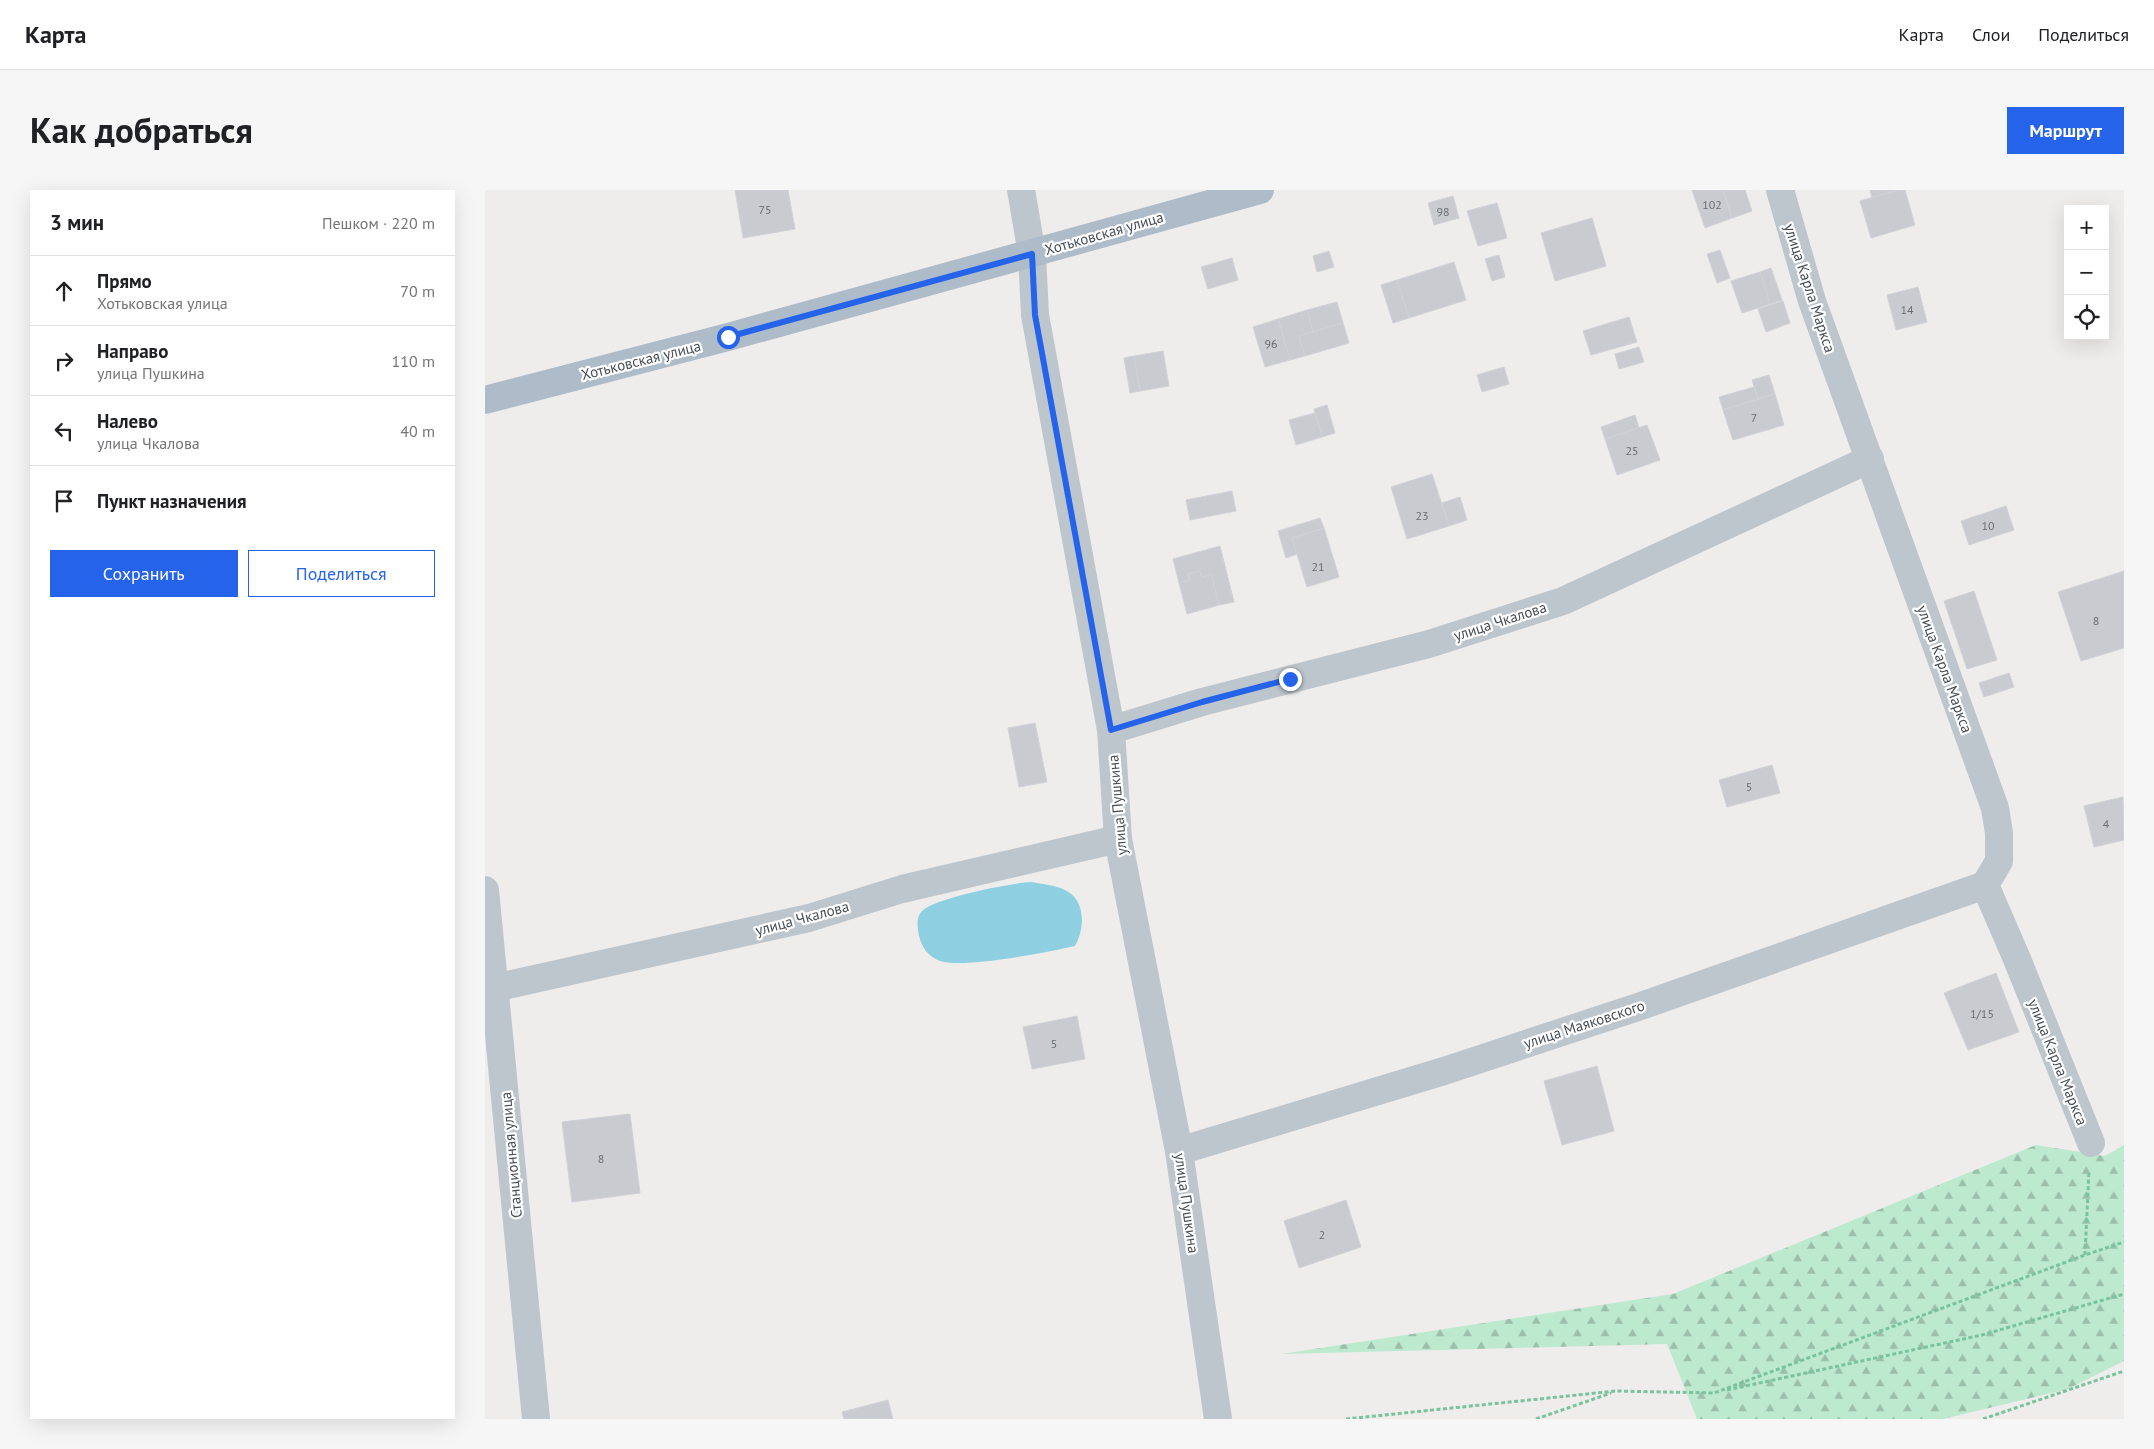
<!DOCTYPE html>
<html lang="ru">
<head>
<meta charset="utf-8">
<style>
  body { margin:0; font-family:"PT Sans",sans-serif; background:#f6f6f6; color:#202124 }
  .controls { position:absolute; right:15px; top:15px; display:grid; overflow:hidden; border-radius:0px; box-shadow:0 5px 20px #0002 }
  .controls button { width:45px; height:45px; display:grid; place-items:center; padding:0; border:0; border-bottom:1px solid #e0e0e0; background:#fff; color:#202124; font:25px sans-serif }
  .stop { position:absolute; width:15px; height:15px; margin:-11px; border:4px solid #2563eb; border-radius:50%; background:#fff }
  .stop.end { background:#2563eb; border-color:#fff; box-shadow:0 1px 5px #0008 }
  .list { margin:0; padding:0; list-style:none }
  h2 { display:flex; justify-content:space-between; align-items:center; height:65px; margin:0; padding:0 20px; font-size:21px }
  h2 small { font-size:16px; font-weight:400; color:#757577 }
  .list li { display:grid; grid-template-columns:32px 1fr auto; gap:15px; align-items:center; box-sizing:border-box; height:70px; padding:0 20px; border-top:1px solid #e0e0e0 }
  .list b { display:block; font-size:19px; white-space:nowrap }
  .list p { margin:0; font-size:16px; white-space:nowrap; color:#757577 }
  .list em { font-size:16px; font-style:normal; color:#757577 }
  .actions { display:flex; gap:10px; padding:15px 20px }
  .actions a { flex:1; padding:11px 0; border:1px solid #2563eb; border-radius:0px; text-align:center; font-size:18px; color:#2563eb }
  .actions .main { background:#2563eb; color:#fff }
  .icon { flex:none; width:28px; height:28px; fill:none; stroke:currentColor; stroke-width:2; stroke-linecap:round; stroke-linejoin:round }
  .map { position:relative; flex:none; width:1639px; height:1229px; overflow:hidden; border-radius:0px }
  header { display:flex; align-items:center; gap:30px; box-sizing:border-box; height:70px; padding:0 25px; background:#fff; border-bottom:1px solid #e0e0e0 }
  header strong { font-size:24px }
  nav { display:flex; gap:28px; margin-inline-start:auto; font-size:18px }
  .intro { display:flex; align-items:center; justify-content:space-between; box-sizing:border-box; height:120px; padding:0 30px }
  h1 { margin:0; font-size:35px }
  .button { padding:12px 22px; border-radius:0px; background:#2563eb; color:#fff; font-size:18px; font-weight:700 }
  main { display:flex; gap:30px; padding:0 30px }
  aside { flex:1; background:#fff; border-radius:0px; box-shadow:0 5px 20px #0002 }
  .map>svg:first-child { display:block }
  .forest { fill:url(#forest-firs) }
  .water { fill:#8ed0e2 }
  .building { fill:#cacbd0; stroke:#d0d2d7 }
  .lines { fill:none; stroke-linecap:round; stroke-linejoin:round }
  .path { stroke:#79c39f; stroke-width:3; stroke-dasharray:4 2.5; stroke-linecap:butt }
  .minor { stroke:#bec6cd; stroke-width:28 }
  .major { stroke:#aebbc9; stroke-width:28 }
  .route { stroke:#2563eb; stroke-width:6 }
  .labels { text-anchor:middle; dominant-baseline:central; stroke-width:4.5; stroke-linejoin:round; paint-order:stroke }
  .number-label { font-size:12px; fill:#676e75 }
  .street-label { font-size:15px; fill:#464f57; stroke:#fff }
</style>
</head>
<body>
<header>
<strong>Карта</strong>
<nav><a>Карта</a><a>Слои</a><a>Поделиться</a></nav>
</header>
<div class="intro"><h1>Как добраться</h1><a class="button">Маршрут</a></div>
<main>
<aside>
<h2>3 мин<small>Пешком · 220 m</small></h2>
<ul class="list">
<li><svg class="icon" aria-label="ahead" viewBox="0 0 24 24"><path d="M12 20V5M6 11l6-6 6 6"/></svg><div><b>Прямо</b><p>Хотьковская улица</p></div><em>70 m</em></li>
<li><svg class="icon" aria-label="right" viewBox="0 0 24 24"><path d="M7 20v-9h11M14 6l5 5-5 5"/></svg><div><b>Направо</b><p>улица Пушкина</p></div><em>110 m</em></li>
<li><svg class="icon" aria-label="left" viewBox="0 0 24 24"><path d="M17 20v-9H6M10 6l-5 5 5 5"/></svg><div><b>Налево</b><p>улица Чкалова</p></div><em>40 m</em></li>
<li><svg class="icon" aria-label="arrive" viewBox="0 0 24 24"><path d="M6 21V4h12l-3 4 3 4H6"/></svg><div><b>Пункт назначения</b></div></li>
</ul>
<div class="actions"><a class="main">Сохранить</a><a>Поделиться</a></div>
</aside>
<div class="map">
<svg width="1639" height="1229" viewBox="0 0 1639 1229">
  <defs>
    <pattern id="forest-firs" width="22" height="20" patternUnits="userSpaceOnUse" patternTransform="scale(1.25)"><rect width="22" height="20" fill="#bde9cf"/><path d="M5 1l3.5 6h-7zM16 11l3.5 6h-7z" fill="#9bbfab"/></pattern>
  </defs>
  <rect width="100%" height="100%" fill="#efecec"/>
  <polygon class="forest" points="1551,955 1620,966 1639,955 1639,1171 1583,1199 1458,1229 1212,1229 1182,1154 796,1164 1188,1104"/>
  <path class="water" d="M 546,692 C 557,694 570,695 580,700 C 601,710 600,738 590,756 C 564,762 479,779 455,771 C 443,766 437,758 434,746 C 433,738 430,728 437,721 C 449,708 526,693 546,692 Z"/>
  <g class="building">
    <polygon points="250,0 303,0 310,39 258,48"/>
    <polygon points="1207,0 1238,0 1247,28 1220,38"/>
    <polygon points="1238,0 1260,0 1267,21 1247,28"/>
    <polygon points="1385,0 1413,0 1387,8"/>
    <polygon points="1413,0 1420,0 1430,35 1386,48 1375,11"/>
    <polygon points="968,6 974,28 949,35 943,13"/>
    <polygon points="1012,13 1022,48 993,56 982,21"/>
    <polygon points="1107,28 1121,76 1070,91 1056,43"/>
    <polygon points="1235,60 1245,88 1232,93 1222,64"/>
    <polygon points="844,61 849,77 832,82 828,66"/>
    <polygon points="1014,65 1020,87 1007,91 1000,69"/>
    <polygon points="747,68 753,90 723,99 716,77"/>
    <polygon points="969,72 981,110 924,128 912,90"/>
    <polygon points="1286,78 1297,110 1285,114 1275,82"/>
    <polygon points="1275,82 1285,114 1257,123 1246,91"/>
    <polygon points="912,90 924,128 908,133 896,95"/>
    <polygon points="1433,97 1442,132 1411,140 1402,105"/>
    <polygon points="1298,111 1305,133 1281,142 1273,119"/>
    <polygon points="852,112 858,133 828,142 822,120"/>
    <polygon points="822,120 828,142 814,146 820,166 805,170 793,129"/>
    <polygon points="1144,127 1152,152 1106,165 1098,141"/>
    <polygon points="793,129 805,170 780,177 768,137"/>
    <polygon points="858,133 864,153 820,166 814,146"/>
    <polygon points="1154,157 1159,172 1134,179 1130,164"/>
    <polygon points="678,161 684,196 655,201 649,166"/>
    <polygon points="649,166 655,201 645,203 639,168"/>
    <polygon points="1019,177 1024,194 997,202 992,185"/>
    <polygon points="1284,185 1290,204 1273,209 1267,190"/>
    <polygon points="1269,197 1273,209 1238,220 1234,207"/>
    <polygon points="1290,204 1299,235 1248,250 1238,220"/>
    <polygon points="842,215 850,243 837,247 829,219"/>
    <polygon points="830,223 837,247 811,255 804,230"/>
    <polygon points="1150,225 1154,238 1120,249 1116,237"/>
    <polygon points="1162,235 1175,270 1132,285 1120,249"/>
    <polygon points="947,284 964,336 922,349 906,297"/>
    <polygon points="747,301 751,321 705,330 701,310"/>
    <polygon points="975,307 982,330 964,336 957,313"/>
    <polygon points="1521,316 1529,340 1484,355 1476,331"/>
    <polygon points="835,328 839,338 807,348 812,364 801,368 793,341"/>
    <polygon points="839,338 854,387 822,397 807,348"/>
    <polygon points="735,356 749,412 734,415 726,384 717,387 715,381 703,384 705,390 694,393 688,369"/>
    <polygon points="715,381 717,387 726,384 734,415 702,424 694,393 705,390 703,384"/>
    <polygon points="1639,381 1639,458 1596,471 1573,402"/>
    <polygon points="1489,401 1512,470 1482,479 1459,411"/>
    <polygon points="1524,483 1529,497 1499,507 1494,493"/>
    <polygon points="550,533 562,592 534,597 523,538"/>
    <polygon points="1287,575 1295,603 1242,617 1234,590"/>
    <polygon points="1638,607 1639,650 1609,657 1599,616"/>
    <polygon points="1511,783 1534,842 1483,860 1459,803"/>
    <polygon points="592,826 600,869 547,879 538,837"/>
    <polygon points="1112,876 1129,941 1077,955 1059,891"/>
    <polygon points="145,924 155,1003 87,1012 77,932"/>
    <polygon points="861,1010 876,1057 814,1078 799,1031"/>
    <polygon points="403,1210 408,1229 359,1229 357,1222"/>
  </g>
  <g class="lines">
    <g class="path">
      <polyline points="1600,1065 1604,981"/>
      <polyline points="1242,1200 1497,1145 1639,1104"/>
      <polyline points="861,1229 1131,1201 1229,1203 1600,1065 1639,1052"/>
      <polyline points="1051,1229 1126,1203"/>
      <polyline points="1498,1229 1639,1181"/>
    </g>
    <g class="minor">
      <polyline points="536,0 547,64 550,125 626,540 633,649 694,961 733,1229"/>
      <polyline points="1295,0 1327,111 1510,618 1514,643 1514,671 1500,695 1532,769 1606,953"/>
      <polyline points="626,540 717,512 944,454 1078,411 1385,269"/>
      <polyline points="0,700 51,1229"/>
      <polyline points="0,800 324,728 417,699 633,649"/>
      <polyline points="694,961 959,881 1153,817 1500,695"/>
    </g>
    <polyline class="major" points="0,210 243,147 775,0"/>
  </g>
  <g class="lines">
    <polyline class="route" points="243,147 547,64 550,125 626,540 717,512 805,489"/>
  </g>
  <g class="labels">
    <g class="number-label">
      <text x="1227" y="14">102</text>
      <text x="280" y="19">75</text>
      <text x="958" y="21">98</text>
      <text x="1422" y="119">14</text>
      <text x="786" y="153">96</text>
      <text x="1269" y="227">7</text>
      <text x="1147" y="260">25</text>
      <text x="937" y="325">23</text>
      <text x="1503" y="335">10</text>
      <text x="833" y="376">21</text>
      <text x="1611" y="430">8</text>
      <text x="1264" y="596">5</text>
      <text x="1621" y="633">4</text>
      <text x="1497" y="823">1/15</text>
      <text x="569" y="853">5</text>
      <text x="116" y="968">8</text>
      <text x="837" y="1044">2</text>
    </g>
    <g class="street-label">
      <text transform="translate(619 43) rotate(-16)">Хотьковская улица</text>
      <text transform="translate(1325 98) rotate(72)">улица Карла Маркса</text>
      <text transform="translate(156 170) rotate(-14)">Хотьковская улица</text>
      <text transform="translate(1015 431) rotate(-18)">улица Чкалова</text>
      <text transform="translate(1460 479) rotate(70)">улица Карла Маркса</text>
      <text transform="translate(632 615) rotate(-95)">улица Пушкина</text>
      <text transform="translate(317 728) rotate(-15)">улица Чкалова</text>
      <text transform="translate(1099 834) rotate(-18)">улица Маяковского</text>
      <text transform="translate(1573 872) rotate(68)">улица Карла Маркса</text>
      <text transform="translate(26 965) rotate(-95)">Станционная улица</text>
      <text transform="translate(702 1013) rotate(82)">улица Пушкина</text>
    </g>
  </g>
</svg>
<div class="controls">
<button>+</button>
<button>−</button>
<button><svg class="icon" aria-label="locate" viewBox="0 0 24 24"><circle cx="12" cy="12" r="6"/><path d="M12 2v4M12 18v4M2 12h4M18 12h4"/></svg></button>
</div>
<div class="stop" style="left:243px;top:147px"></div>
<div class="stop end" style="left:805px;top:489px"></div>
</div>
</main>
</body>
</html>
